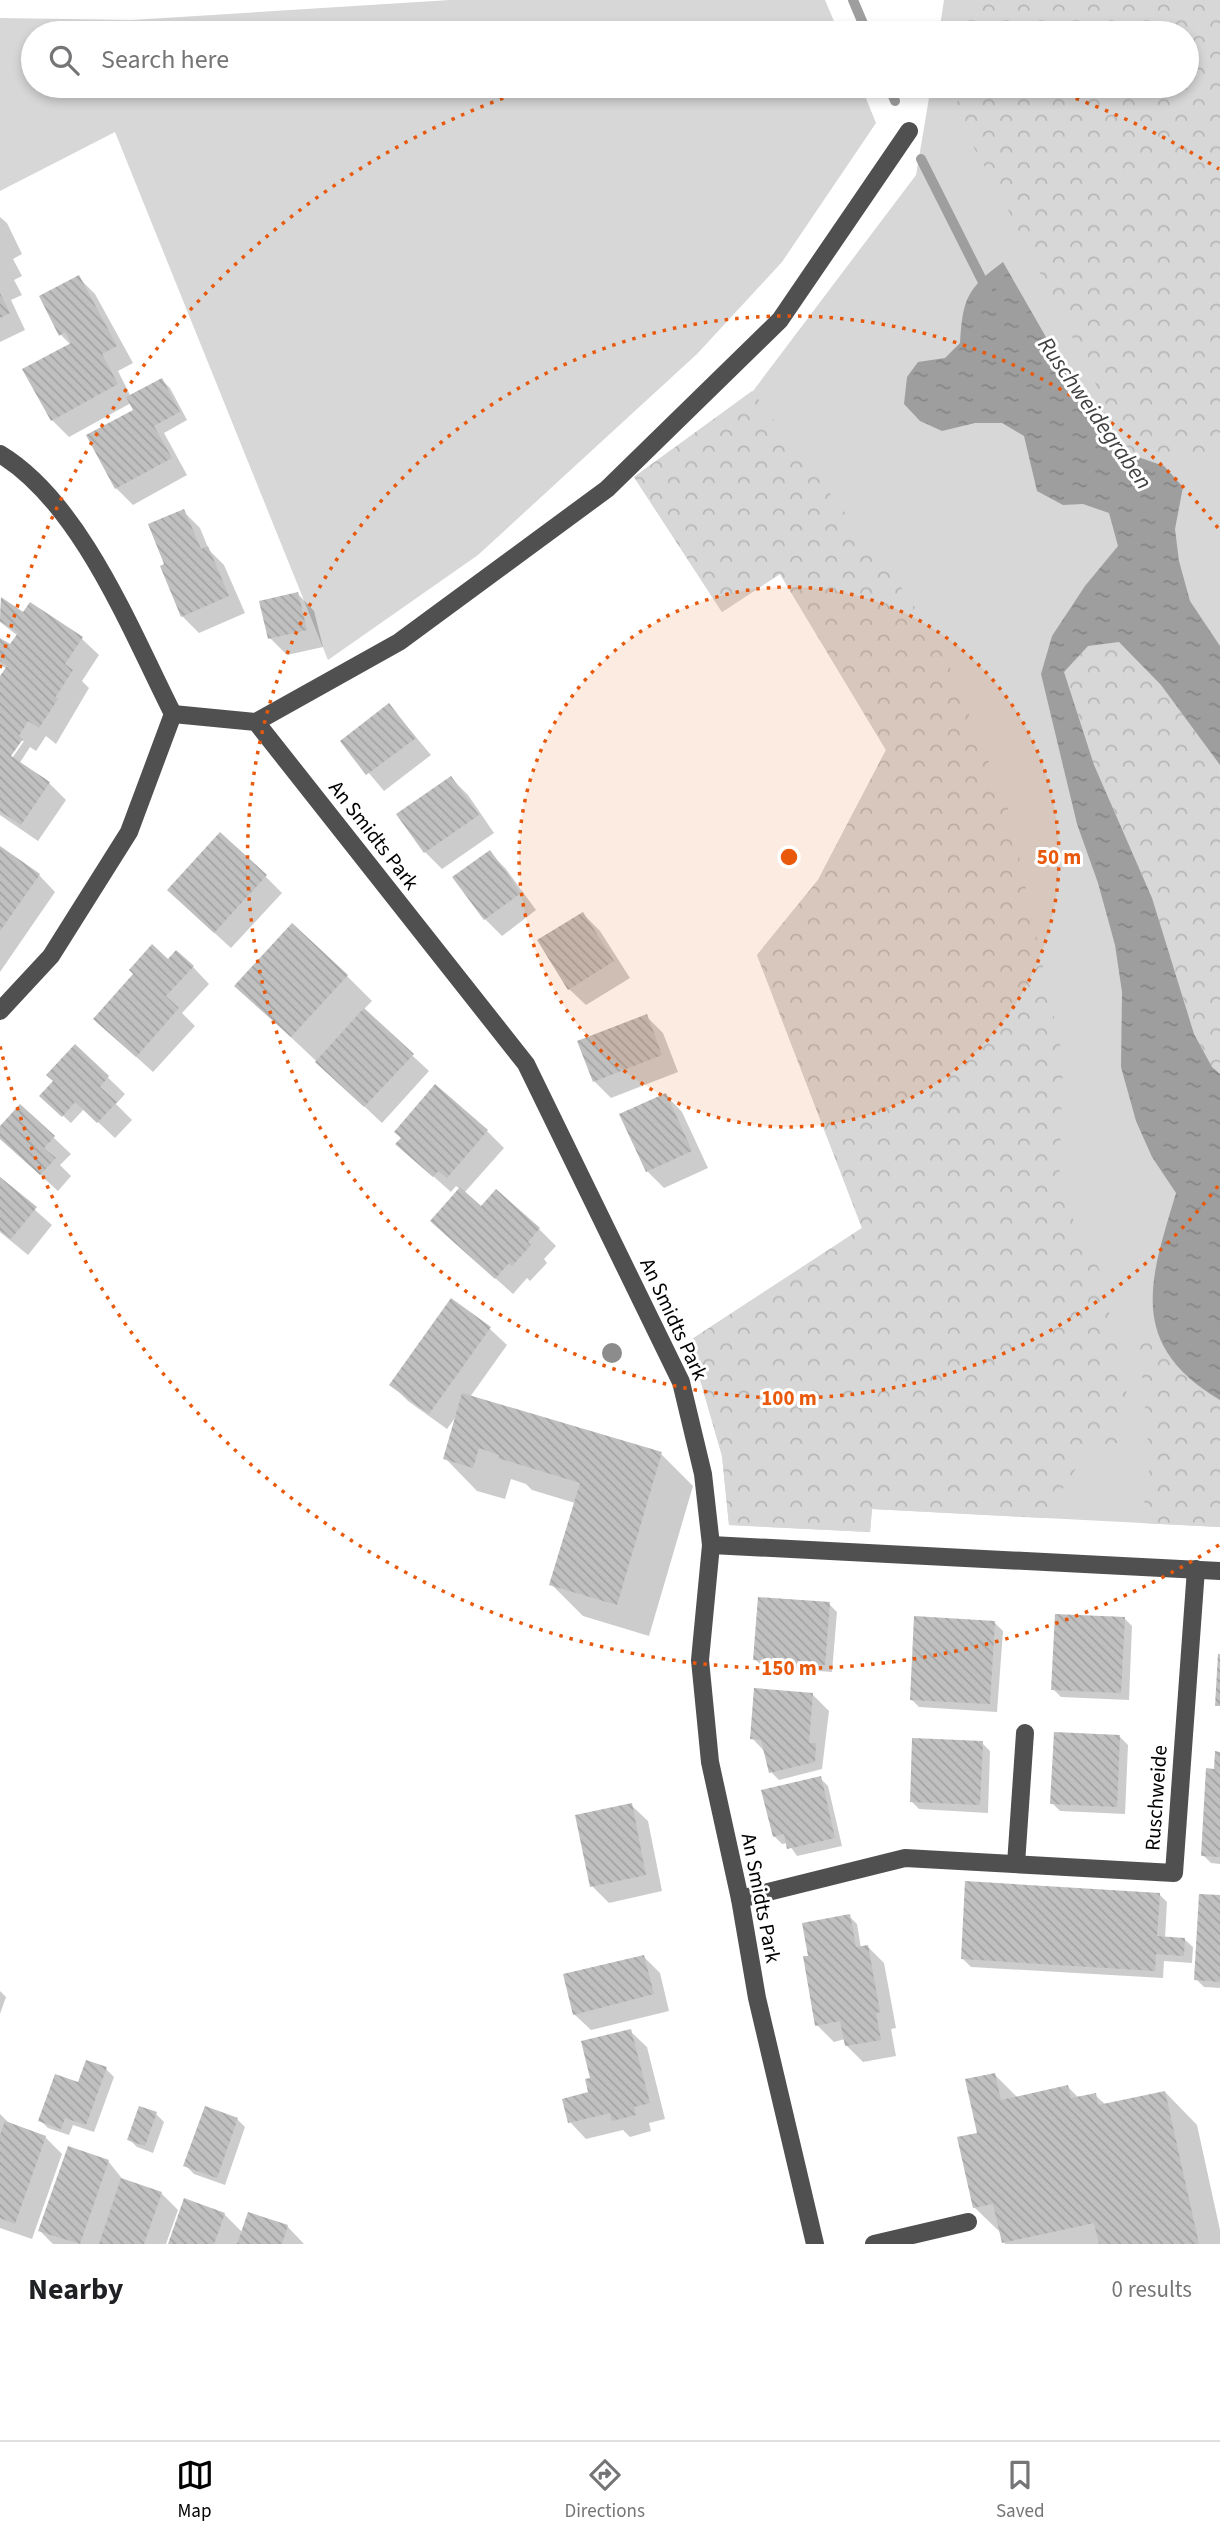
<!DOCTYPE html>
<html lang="en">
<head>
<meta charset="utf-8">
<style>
  body { margin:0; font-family:"Source Sans 3",sans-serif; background:#f6f6f6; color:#202124 }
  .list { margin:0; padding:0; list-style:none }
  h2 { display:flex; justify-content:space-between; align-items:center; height:91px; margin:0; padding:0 28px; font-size:30px }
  h2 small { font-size:23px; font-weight:400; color:#757577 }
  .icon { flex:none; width:38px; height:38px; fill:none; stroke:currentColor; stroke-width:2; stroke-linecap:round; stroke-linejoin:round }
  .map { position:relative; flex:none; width:1220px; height:2244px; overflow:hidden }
  .search { position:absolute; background:#fff; box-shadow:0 4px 10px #0003; left:21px; right:21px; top:21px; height:77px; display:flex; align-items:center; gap:18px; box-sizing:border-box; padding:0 24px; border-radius:38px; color:#757577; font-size:26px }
  .sheet { height:196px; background:#fff }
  nav { display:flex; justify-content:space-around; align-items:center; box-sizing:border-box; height:98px; border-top:2px solid #e0e0e0; background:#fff; font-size:19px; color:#757577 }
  nav a { display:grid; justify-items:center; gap:4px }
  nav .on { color:#000 }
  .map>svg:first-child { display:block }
  .green { fill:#d7d7d7 }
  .forest { fill:url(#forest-crowns) }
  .water { fill:url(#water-ripples) }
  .shadow { fill:#0003; fill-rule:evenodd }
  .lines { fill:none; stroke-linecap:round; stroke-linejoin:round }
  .stream { stroke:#9e9e9e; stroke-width:10 }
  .building { fill:url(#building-back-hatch) }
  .minor { stroke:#505050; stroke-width:18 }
  .tree { fill:#8c8c8c }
  .ring { fill:none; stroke:#e8590c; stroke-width:3.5; stroke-dasharray:3.5 7 }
  .labels { text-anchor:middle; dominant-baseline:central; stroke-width:6; stroke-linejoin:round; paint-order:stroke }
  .street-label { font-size:21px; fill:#000; stroke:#fff }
  .water-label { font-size:23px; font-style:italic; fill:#3f3f3f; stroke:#fff }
  .centre { fill:#e8590c; stroke:#fff; stroke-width:3.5 }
  .ring-label { font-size:21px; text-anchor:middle; font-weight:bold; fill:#e8590c; stroke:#fff; stroke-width:6; stroke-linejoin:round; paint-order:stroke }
</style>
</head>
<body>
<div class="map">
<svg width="1220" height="2244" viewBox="0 0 1220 2244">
  <defs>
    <pattern id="forest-crowns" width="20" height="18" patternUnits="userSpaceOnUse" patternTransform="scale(1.75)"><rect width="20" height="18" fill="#d7d7d7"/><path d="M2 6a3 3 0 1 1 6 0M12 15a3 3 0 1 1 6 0" fill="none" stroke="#b7b7b7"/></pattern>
    <pattern id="water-ripples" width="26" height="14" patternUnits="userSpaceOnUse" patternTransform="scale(1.75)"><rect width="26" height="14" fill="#9e9e9e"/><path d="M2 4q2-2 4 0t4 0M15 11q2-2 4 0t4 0" fill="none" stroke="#868686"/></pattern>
    <pattern id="building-back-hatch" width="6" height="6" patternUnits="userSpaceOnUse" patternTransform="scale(1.75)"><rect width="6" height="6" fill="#c0c0c0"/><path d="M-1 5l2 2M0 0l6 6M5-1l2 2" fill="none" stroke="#a3a3a3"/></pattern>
  </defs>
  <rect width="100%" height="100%" fill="#fff"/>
  <g class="green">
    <polygon points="450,0 825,0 839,33 33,33 33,86 861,86 876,123 782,262 697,354 478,555 328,660 115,132 0,191 0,18 132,20"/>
    <polygon points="944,0 1220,0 1220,1527 872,1509 870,1532 729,1525 722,1456 689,1341 862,1228 757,955 818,880 886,750 780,574 722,612 634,477 753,391 916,175 931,86 1187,86 1187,33 939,33"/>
  </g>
  <g class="forest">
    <polygon points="967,0 1220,0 1220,456 1130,452 999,192 956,116 959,86 1187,86 1187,33 964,33"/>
    <polygon points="752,391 897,581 940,644 1009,811 1063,1058 1059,1192 1099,1269 1127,1389 1117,1443 1086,1454 1043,1518 872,1509 870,1532 729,1525 722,1456 689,1341 862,1228 757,955 818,880 886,750 780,574 722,612 634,477"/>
    <polygon points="1119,642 1161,685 1220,765 1220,1074 1212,1067 1194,1034 1152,898 1094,765 1064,671 1088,646"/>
    <path d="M 1157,1335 C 1175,1363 1191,1382 1220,1400 L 1220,1527 L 1141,1523 L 1150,1465 L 1139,1340 Z"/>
  </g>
  <path class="water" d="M 1003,262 L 1109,447 L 1164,466 L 1183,487 L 1175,529 L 1179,561 L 1190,601 L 1220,646 L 1220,765 L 1161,685 L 1119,642 L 1088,646 L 1064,672 L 1094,765 L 1152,898 L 1194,1034 L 1212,1067 L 1220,1074 L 1220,1400 C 1126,1344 1150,1280 1176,1193 L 1152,1157 L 1136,1121 L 1121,1067 L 1122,992 L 1115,945 L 1098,883 L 1077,824 L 1041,674 L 1052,636 L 1085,586 L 1118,546 L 1109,513 L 1083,504 L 1063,505 L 1037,491 L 1024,436 L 1002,423 L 975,423 L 942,431 L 920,421 L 904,404 L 907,377 L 918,362 L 945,358 L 960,343 C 963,299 966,289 1003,262 Z"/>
  <g class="shadow">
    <polygon points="0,217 7,223 22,254 13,259 22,276 14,280 22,295 11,300 25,330 0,342"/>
    <polygon points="78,277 95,294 133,363 118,371 131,397 162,380 170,388 187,420 164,433 187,475 133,505 116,488 135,410 131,403 69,437 52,420 71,345 61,335"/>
    <polygon points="183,511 200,528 209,550 224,565 245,613 199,633 182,616 166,564"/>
    <polygon points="298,594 314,611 323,647 287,655 270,638"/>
    <path d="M 1,600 L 24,615 L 31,604 L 82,639 L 99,655 L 82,681 L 89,688 L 56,744 L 46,736 L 36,751 L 30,747 L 19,764 L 49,783 L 66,800 L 38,841 L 0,815 L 0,679 L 7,669 L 0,665 L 0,640 L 11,647 L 18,636 L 0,622 ZM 19,741 L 24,741 L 8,764 L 5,762 Z"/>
    <polygon points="389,705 431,755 384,791 342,741"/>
    <polygon points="451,778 468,795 494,833 442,869 425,852 399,814"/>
    <polygon points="0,848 39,875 55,892 0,972"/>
    <polygon points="489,852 506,869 536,910 502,936 485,919"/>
    <polygon points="265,876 282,893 231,948 186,907"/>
    <polygon points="583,914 600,931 630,978 586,1005 569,989"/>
    <polygon points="168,961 193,967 209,984 182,1013 195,1026 153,1072 112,1035"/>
    <polygon points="347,976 372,1001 363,1010 429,1071 382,1123 262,1010"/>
    <polygon points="646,1016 663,1033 678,1072 611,1098 594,1081"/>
    <polygon points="75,1046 125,1094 116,1104 132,1120 115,1138 84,1109 71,1123 50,1104 55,1082"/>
    <polygon points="666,1095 682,1112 708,1168 664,1188 647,1171"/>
    <polygon points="20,1106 71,1154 60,1165 71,1176 58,1191 0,1138 0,1128"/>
    <polygon points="487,1131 504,1148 464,1193 481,1208 539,1229 556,1246 544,1259 547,1263 530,1281 527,1278 513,1294 458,1245 460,1189 456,1186 451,1192 397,1144"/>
    <polygon points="0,1179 52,1225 28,1255 0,1232"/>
    <polygon points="451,1301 490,1329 507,1345 470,1397 661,1454 693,1486 649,1636 583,1616 551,1584 575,1503 532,1490 526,1484 511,1479 505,1499 477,1491 445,1458 457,1415 447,1429 408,1401 391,1384"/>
    <polygon points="829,1604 837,1612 832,1672 763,1667 755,1659"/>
    <polygon points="1124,1618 1132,1626 1129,1700 1061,1697 1053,1689"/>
    <polygon points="995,1623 1003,1631 997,1712 919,1707 911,1699"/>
    <polygon points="812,1694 829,1711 822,1769 779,1780 771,1772 765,1752 752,1738"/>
    <polygon points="1120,1737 1128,1745 1125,1814 1060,1811 1052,1803"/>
    <polygon points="982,1743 990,1751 988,1813 919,1809 911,1801"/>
    <polygon points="1220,1753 1220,1864 1211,1863 1203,1855"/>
    <polygon points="820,1778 828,1786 842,1846 797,1856 788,1843 782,1844 774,1836"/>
    <polygon points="631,1805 648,1821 662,1891 609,1903 592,1886"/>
    <polygon points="1159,1894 1167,1902 1165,1938 1184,1939 1193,1947 1192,1963 1164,1961 1163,1978 971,1967 963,1959"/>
    <polygon points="1220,1897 1220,1988 1204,1987 1196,1979"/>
    <polygon points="849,1916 857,1924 861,1948 868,1947 884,1963 896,2028 891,2029 896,2056 863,2062 846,2045 845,2039 834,2042 817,2025 810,1957"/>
    <polygon points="643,1956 660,1973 669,2011 591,2030 574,2014"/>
    <polygon points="0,1991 6,1997 0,2014"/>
    <polygon points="630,2031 647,2047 665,2119 649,2123 651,2131 630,2137 623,2130 586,2139 570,2122"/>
    <polygon points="106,2069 114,2077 94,2132 73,2125 69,2135 48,2128 40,2120 79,2084"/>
    <polygon points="995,2075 1018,2098 1068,2087 1079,2098 1095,2095 1106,2105 1165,2092 1197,2125 1220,2230 1220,2244 1005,2244 1002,2234 974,2207 979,2134"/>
    <polygon points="0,2114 8,2122 45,2137 62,2154 32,2239 0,2228"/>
    <polygon points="156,2114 164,2122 153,2153 137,2147 129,2139"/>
    <polygon points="237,2119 245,2127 225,2185 194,2174 186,2166"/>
    <polygon points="108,2161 124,2181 161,2193 178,2210 166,2244 53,2244 40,2231"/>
    <polygon points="224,2214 243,2233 287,2226 304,2244 170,2244"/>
  </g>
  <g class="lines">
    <g class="stream">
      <polyline points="853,0 867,33"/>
      <polyline points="889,86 895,101"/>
      <polyline points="921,159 987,290"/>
    </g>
  </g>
  <g class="building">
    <polygon points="79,275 117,346 102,354 118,384 51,421 22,369 71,343 65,332 59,336 39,296"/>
    <polygon points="0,293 10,313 0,318"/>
    <polygon points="162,378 180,412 154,426 172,458 115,489 86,435 133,410 126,397"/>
    <polygon points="184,509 201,549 208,546 229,596 181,617 160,566 164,564 148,524"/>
    <polygon points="298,592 307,630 268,639 259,601"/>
    <polygon points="1,597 23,612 30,602 83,637 65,664 73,670 55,698 58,699 39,728 28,721 19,736 23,739 11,756 50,782 21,825 0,811 0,676 7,666 0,661 0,638 10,644 18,633 0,621"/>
    <polygon points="389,703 416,738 366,775 340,741"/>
    <polygon points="451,776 479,815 424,853 396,814"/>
    <polygon points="220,832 267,875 214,933 167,890"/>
    <polygon points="0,846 40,874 0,931"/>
    <polygon points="490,850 521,893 484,920 452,877"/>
    <polygon points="583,912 614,961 568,990 537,940"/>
    <polygon points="292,923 348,975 291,1037 234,986"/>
    <polygon points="152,944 168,959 176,950 194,966 166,996 179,1008 136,1057 93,1019 133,974 129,970"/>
    <polygon points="364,1008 414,1054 364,1107 315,1062"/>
    <polygon points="647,1014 662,1055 593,1082 577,1041"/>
    <polygon points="75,1044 109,1076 100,1087 117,1102 97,1123 75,1102 62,1117 39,1096 53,1081 46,1075"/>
    <polygon points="435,1084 488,1130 447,1178 438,1171 433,1177 395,1144 401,1138 394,1132"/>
    <polygon points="666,1093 692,1151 646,1172 619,1114"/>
    <polygon points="20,1104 55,1136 44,1148 56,1158 40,1175 0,1139 0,1126"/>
    <polygon points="0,1177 37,1207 11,1239 0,1230"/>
    <polygon points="460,1187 481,1206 496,1189 540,1228 528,1242 531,1245 512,1266 509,1263 495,1279 430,1221"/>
    <polygon points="451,1298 491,1327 429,1414 389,1385"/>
    <polygon points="462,1393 662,1452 617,1605 549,1585 580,1483 498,1458 499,1455 479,1448 473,1468 443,1459"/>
    <polygon points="758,1597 830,1602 825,1665 753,1660"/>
    <polygon points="1055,1614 1125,1617 1121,1693 1051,1690"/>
    <polygon points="914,1616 995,1621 990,1704 910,1700"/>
    <polygon points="1218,1654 1220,1654 1220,1706 1215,1706"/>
    <polygon points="754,1688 813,1693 809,1743 816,1743 815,1762 769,1773 761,1740 750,1739"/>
    <polygon points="1054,1732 1120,1735 1117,1807 1050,1804"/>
    <polygon points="912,1738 983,1741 980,1805 910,1802"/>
    <polygon points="1215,1751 1220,1752 1220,1857 1201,1856 1206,1768 1214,1769"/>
    <polygon points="821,1776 835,1838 787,1849 784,1834 773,1837 761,1790"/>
    <polygon points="632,1803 646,1875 590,1887 575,1815"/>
    <polygon points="965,1881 1160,1893 1157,1936 1185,1938 1184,1956 1156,1954 1155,1971 961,1959"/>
    <polygon points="1199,1894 1220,1895 1220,1982 1194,1980"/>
    <polygon points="850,1914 856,1947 868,1945 880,2012 876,2013 881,2040 845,2046 840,2021 815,2026 803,1956 808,1956 802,1923"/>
    <polygon points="644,1955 654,1994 573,2015 563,1974"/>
    <polygon points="631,2029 650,2103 634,2107 636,2115 612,2121 610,2113 568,2123 562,2099 588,2092 585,2079 590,2078 581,2041"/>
    <polygon points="86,2060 107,2067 86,2125 65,2118 61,2129 38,2121 55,2074 78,2082"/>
    <polygon points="995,2073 1001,2100 1068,2085 1071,2098 1096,2093 1098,2105 1165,2091 1199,2244 1099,2244 1094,2223 1002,2243 993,2204 973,2208 957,2137 977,2133 965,2079"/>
    <polygon points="139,2106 157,2112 145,2146 127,2140"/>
    <polygon points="205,2106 238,2118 217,2178 183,2166"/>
    <polygon points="5,2121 46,2136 15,2224 0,2218 0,2135"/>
    <polygon points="68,2146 109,2160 80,2244 38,2231"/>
    <polygon points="121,2178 162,2192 144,2244 99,2244"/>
    <polygon points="184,2198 225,2213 214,2244 168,2244"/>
    <polygon points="248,2212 288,2225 282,2244 237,2244"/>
  </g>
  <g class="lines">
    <g class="minor">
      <path d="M 0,454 C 81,503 131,631 173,714 L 129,832 L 51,956 L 0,1011"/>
      <polyline points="173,714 256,722 526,1064 681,1382 703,1474 711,1545 700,1660 710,1762 740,1899 757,1998 815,2244"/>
      <polyline points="256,722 399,642 607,489 780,320 909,131"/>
      <polyline points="711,1545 1220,1571"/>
      <polyline points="1016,1864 1025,1733"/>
      <polyline points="740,1899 905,1858 1174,1873 1196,1569"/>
      <polyline points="874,2244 968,2222"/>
    </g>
  </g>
  <circle class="tree" cx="612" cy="1353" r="10"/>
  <circle cx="789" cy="857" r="270" fill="#e8590c" fill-opacity=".12"/>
  <g class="ring">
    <circle cx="789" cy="857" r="270"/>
    <path d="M1218 1186A541 541 0 1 1 1218 528"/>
    <path d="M1219 1545A811 811 0 0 1 0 1046M0 668A811 811 0 0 1 532 88M1046 88A811 811 0 0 1 1219 169"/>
  </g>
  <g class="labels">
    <g class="street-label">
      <text transform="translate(374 835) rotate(52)">An Smidts Park</text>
      <text transform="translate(674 1319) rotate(65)">An Smidts Park</text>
      <text transform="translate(1156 1798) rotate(-86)">Ruschweide</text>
      <text transform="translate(761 1898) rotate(79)">An Smidts Park</text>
    </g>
    <g class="water-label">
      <text transform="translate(1095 413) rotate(55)">Ruschweidegraben</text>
    </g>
  </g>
  <circle cx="789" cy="857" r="10" class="centre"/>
  <g class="ring-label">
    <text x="1059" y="864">50 m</text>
    <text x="789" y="1405">100 m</text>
    <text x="789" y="1675">150 m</text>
  </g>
</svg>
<div class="search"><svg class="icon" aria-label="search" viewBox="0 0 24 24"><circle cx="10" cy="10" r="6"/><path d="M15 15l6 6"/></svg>Search here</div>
</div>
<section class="sheet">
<h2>Nearby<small>0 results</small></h2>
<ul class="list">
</ul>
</section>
<nav>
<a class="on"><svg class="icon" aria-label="map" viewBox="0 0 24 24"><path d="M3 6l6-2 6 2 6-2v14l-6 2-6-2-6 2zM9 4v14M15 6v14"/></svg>Map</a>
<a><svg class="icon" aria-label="directions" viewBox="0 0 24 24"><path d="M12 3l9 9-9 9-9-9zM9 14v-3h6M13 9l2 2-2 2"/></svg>Directions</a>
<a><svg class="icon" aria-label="saved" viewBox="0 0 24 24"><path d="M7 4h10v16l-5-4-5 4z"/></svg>Saved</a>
</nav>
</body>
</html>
